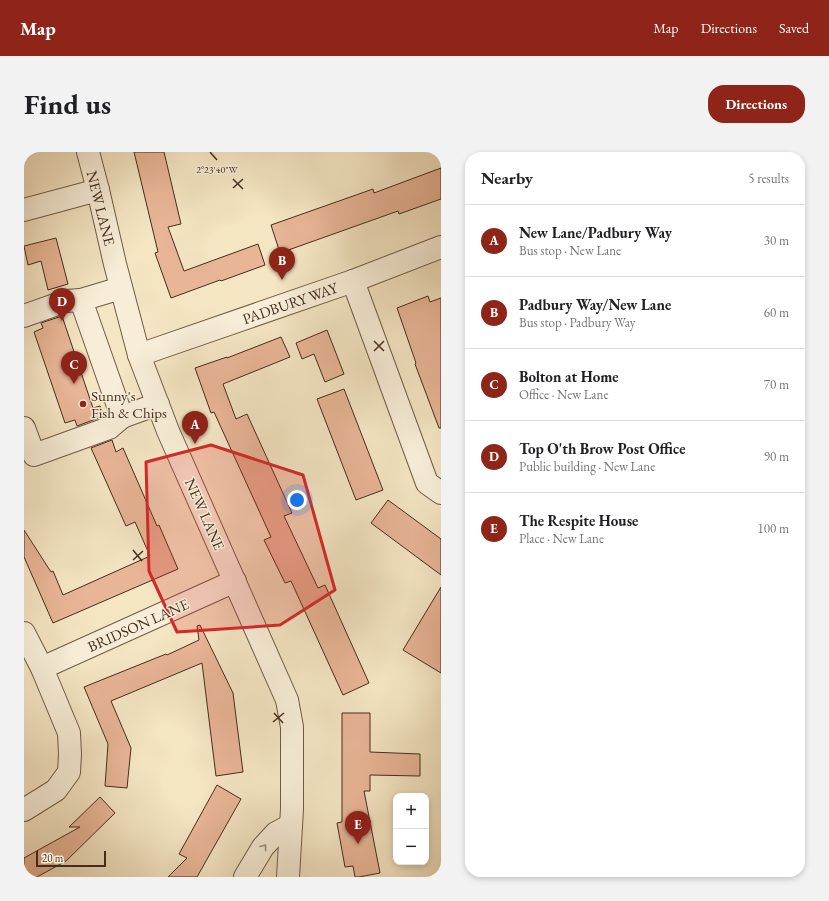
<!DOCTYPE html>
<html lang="en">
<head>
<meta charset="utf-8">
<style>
  body { margin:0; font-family:"EB Garamond",serif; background:#f2f2f2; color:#202124 }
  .controls { position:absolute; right:12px; bottom:12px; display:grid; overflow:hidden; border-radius:8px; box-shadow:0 2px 6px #0003 }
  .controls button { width:36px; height:36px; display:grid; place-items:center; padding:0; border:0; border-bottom:1px solid #e0e0e0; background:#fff; color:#202124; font:20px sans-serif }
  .scale { position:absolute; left:12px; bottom:10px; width:70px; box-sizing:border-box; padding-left:4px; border:2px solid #442d1e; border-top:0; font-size:11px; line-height:14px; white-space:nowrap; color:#442d1e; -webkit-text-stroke:3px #f8eed8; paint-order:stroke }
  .you { position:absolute; left:273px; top:348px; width:14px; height:14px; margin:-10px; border:3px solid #fff; border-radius:50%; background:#1a73e8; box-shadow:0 0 0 6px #1a73e833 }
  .badge { display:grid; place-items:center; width:26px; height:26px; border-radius:50%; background:#8f2418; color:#fff; font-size:13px; font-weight:700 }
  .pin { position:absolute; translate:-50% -33px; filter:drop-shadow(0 1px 2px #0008) }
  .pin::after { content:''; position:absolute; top:21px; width:14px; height:12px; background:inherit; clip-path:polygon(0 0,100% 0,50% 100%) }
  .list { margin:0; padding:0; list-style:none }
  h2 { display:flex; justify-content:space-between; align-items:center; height:52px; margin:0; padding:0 16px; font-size:17px }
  h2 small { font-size:13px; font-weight:400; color:#757577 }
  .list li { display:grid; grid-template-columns:26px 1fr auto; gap:12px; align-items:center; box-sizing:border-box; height:72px; padding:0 16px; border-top:1px solid #e0e0e0 }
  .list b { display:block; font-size:15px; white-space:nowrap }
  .list p { margin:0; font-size:13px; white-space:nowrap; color:#757577 }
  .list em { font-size:13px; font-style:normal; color:#757577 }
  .map { position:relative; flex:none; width:417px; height:725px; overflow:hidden; border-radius:16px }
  header { display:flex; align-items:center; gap:24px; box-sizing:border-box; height:56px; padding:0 20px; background:#8f2418; color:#fff }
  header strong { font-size:19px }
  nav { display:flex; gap:22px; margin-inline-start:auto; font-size:14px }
  .intro { display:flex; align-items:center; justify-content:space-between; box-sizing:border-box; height:96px; padding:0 24px }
  h1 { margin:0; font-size:28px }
  .button { padding:10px 18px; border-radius:16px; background:#8f2418; color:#fff; font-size:14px; font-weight:700 }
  main { display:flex; gap:24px; padding:0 24px }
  aside { flex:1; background:#fff; border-radius:16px; box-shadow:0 2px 6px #0003 }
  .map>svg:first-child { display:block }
  .building { fill:#e8b596; stroke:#442d1e }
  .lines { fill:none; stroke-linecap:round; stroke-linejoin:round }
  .minor-casing { stroke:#705b47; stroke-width:24 }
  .minor { stroke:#f8eed8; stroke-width:22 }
  .oneway { stroke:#9e8e7b }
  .marked { fill:#d62828; fill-opacity:0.2; stroke:#d62828; stroke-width:3; stroke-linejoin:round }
  .ticks { fill:none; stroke:#442d1e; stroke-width:1.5 }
  .poi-dot { fill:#8f2418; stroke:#f8eed8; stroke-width:1.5 }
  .labels { text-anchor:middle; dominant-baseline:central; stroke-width:3; stroke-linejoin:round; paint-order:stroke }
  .street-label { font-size:15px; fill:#442d1e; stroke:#f8eed8 }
  .poi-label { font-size:15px; fill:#442d1e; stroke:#f8eed8; text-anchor:start }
  .ticks-label { font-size:10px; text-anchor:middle; fill:#442d1e; stroke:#f8eed8; stroke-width:3; stroke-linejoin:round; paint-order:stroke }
</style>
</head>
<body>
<header>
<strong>Map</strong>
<nav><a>Map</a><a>Directions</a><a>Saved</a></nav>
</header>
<div class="intro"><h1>Find us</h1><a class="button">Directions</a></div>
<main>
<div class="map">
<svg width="417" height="725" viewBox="0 0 417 725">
  <rect width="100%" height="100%" fill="#f4e5c3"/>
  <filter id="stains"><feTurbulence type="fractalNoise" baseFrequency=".005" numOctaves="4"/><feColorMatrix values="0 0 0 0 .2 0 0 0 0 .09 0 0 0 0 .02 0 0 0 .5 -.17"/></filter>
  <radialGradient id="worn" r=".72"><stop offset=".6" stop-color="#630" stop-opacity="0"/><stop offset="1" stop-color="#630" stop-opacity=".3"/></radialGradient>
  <g class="building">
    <polygon points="110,0 140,0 157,72 144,75 160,119 234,92 241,113 197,129 196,128 147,146 131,101 134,100"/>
    <polygon points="417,16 417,47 375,62 374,59 256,101 247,73 349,37 350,41"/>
    <polygon points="32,86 44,132 24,138 17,109 4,113 0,94"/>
    <polygon points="404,144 406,150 417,146 417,276 415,276 391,212 392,211 373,156"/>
    <polygon points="38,164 69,256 76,254 80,264 53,274 51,268 41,271 10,180 19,176 17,171"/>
    <polygon points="303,178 320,222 301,230 290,202 278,207 272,191"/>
    <polygon points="257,185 266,205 199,232 212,267 223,262 268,361 260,364 294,436 301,433 345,531 319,543 267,429 261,431 240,388 247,385 190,260 187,261 171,216 203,205 203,206"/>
    <polygon points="320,237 359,338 332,348 293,247"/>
    <polygon points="88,288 92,300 99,296 133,374 135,373 154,417 29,471 0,405 0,378 27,420 29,419 39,443 126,404 111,370 102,374 67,296"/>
    <polygon points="364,348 417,387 417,423 347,371"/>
    <polygon points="417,435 417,521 379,498"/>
    <polygon points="176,473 209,541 219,620 192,624 178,511 87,549 107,596 103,636 81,634 84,592 60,535 142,502 143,503 175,488 173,474"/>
    <polygon points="318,561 346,561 346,600 396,602 396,624 346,623 346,639 340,639 356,721 335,725 331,725 329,714 321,715 313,671 318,670"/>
    <polygon points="193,633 217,647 173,725 144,725 163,706 155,702"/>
    <polygon points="76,645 91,661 88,664 42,709 13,725 0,725 0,706 56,675 45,675"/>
  </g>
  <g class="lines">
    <defs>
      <g id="minor">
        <polyline points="64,0 74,38 91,112 115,203 144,279 263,548 268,575 268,657 264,725"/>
        <polyline points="0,58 74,38"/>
        <polyline points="329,129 403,331 417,341"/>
        <polyline points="97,136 57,148 98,265 134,252"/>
        <polyline points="0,164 42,149 57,148"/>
        <polyline points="115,203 329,129 417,95"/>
        <polyline points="0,276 10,303 85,276 98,265"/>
        <polyline points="0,481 18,516 45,581 46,602 45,620 32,638 0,658"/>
        <polyline points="18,516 211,429"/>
        <polyline points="221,725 239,695 252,681 267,673"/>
      </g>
    </defs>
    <use href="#minor" class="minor-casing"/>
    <use href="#minor" class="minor"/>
  </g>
  <defs><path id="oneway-chevron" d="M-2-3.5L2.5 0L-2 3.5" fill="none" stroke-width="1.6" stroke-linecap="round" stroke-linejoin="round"/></defs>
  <use class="oneway" href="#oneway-chevron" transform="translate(240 695) rotate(-53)"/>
  <path class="marked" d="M 187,293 L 279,323 L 311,438 L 256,473 L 153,480 L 125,419 L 122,310 Z"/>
  <path class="ticks" d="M 186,0 L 193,8M 209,27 L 219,37M 209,36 L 219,27M 350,189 L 360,199M 350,199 L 360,189M 109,398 L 118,409M 109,408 L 119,399M 250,561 L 259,571M 249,570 L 260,561"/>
  <circle class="poi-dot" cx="59" cy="252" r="4"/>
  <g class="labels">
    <g class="street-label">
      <text transform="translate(77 56) rotate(76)">NEW LANE</text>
      <text transform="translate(266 151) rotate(-19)">PADBURY WAY</text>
      <text transform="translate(181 362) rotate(66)">NEW LANE</text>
      <text transform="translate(114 473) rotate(-24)">BRIDSON LANE</text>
    </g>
    <g class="poi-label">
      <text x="67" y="243">Sunny's<tspan x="67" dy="17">Fish &amp; Chips</tspan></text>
    </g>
  </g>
  <g class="ticks-label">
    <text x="193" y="21">2°23'40"W</text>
  </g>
  <rect width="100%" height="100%" filter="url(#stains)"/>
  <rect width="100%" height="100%" fill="url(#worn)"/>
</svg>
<div class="controls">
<button>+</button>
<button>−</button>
</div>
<div class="scale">20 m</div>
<div class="you"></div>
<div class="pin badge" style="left:171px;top:292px">A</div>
<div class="pin badge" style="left:258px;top:128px">B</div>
<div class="pin badge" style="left:50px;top:232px">C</div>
<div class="pin badge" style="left:38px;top:169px">D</div>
<div class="pin badge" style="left:334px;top:692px">E</div>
</div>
<aside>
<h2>Nearby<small>5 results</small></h2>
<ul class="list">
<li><span class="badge">A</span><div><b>New Lane/Padbury Way</b><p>Bus stop · New Lane</p></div><em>30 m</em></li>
<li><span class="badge">B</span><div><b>Padbury Way/New Lane</b><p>Bus stop · Padbury Way</p></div><em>60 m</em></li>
<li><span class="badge">C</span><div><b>Bolton at Home</b><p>Office · New Lane</p></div><em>70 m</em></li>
<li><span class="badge">D</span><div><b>Top O'th Brow Post Office</b><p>Public building · New Lane</p></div><em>90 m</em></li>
<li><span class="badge">E</span><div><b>The Respite House</b><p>Place · New Lane</p></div><em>100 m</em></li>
</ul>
</aside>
</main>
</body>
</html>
